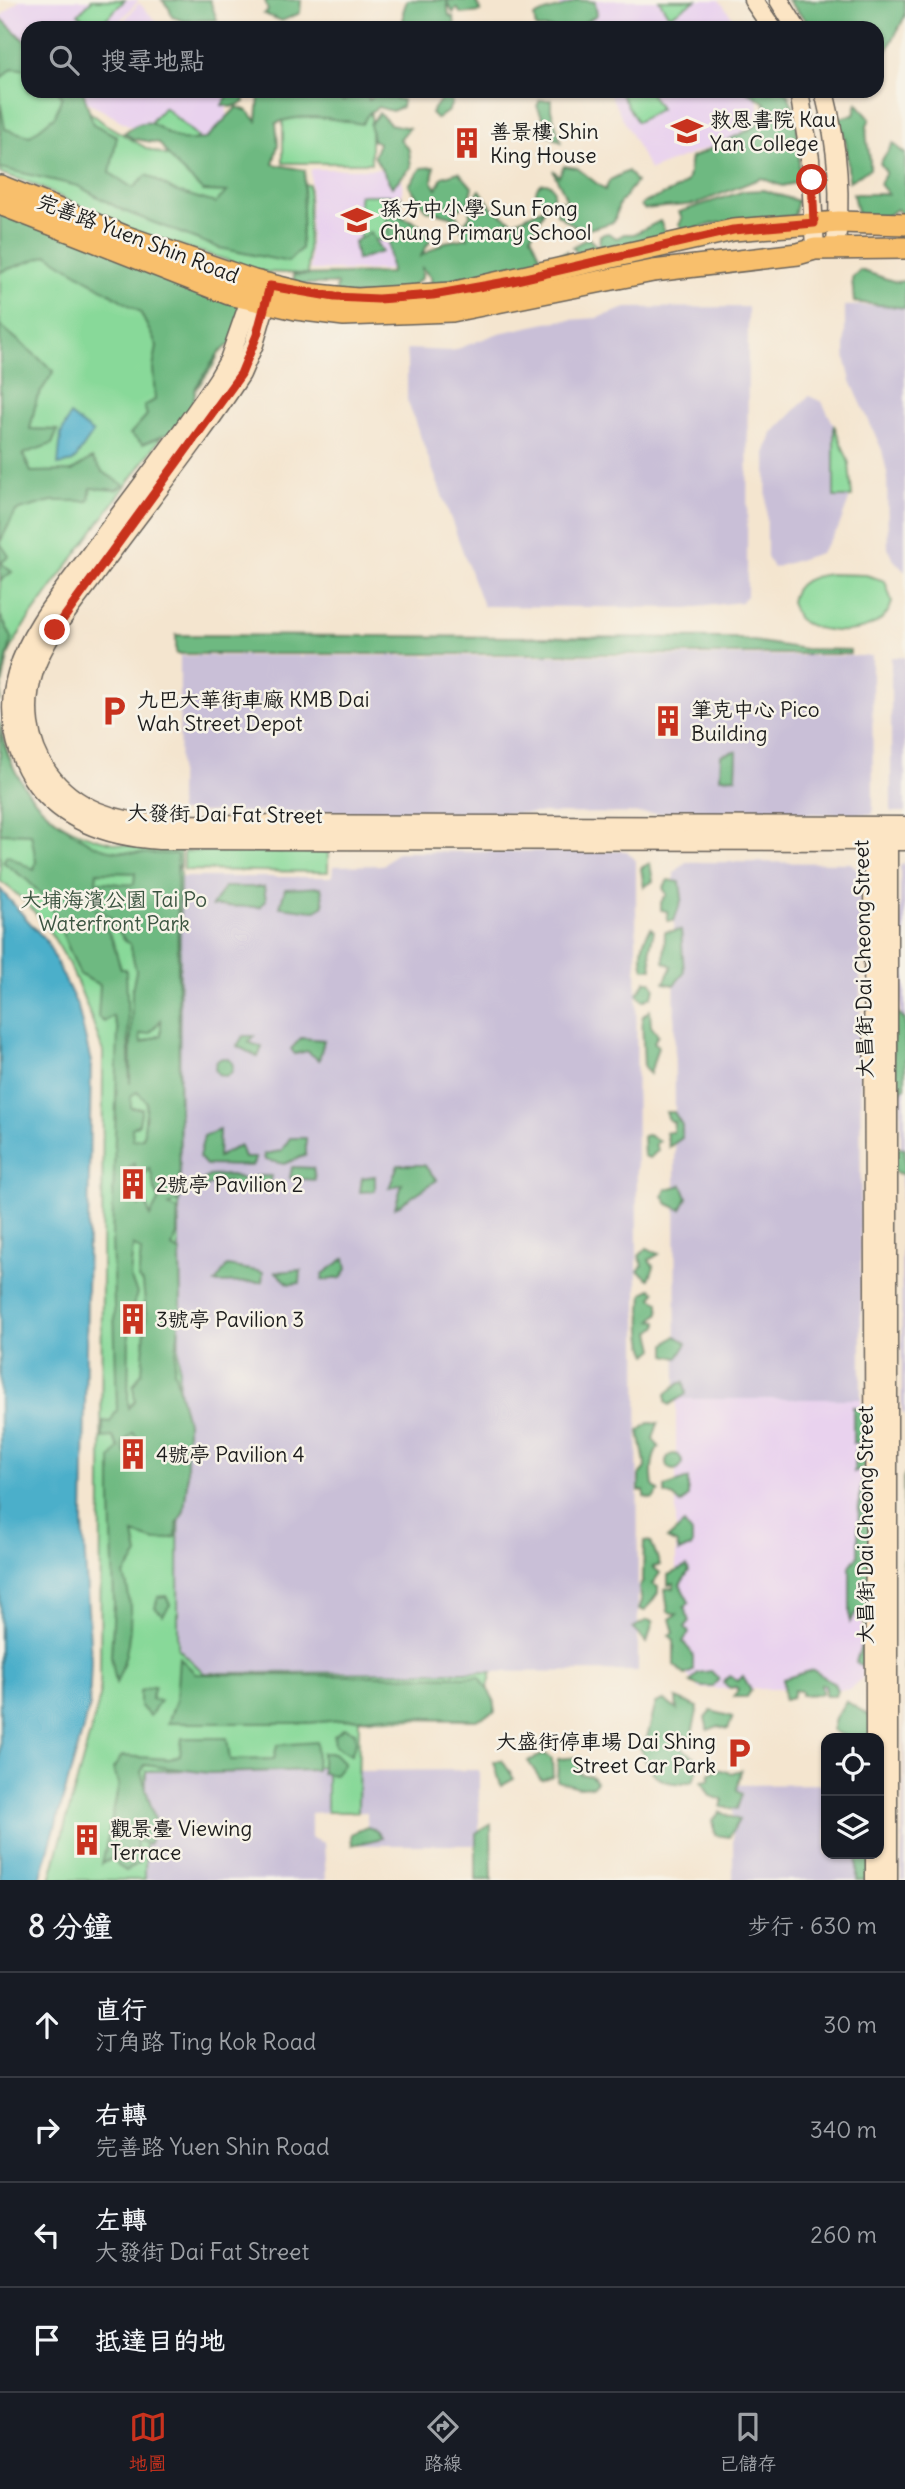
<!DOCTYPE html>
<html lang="zh-TW">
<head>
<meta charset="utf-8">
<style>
  body { margin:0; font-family:Delius,"LXGW WenKai TC",sans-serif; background:#20242c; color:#f1f3f6 }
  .controls { position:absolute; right:21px; bottom:21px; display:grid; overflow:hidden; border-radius:14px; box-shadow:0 2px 5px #0004 }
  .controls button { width:63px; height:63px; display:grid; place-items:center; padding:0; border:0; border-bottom:2px solid #363941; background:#171b24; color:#f1f3f6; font:35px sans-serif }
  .stop { position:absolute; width:21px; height:21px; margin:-16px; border:5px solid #c8321e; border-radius:50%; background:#fff }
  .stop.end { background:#c8321e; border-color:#fff; box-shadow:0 2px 7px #0008 }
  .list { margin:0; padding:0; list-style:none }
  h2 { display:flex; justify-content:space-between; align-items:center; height:91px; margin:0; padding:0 28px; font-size:30px }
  h2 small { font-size:23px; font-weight:400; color:#9ea1a6 }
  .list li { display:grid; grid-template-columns:46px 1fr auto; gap:21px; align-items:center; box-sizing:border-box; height:105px; padding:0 28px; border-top:2px solid #363941 }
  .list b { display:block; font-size:26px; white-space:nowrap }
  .list p { margin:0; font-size:23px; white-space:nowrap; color:#9ea1a6 }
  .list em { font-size:23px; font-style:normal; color:#9ea1a6 }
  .icon { flex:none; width:38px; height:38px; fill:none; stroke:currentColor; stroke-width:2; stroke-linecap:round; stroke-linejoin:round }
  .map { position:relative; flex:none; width:905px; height:1880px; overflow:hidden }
  .search { position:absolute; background:#171b24; box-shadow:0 2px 5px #0004; left:21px; right:21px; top:21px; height:77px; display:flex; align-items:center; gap:18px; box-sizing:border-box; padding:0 24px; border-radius:21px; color:#9ea1a6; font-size:26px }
  .sheet { height:511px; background:#171b24 }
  nav { display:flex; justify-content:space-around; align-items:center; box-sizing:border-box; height:98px; border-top:2px solid #363941; background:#171b24; font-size:19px; color:#9ea1a6 }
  nav a { display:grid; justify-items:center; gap:4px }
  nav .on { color:#c8321e }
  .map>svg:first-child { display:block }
  .built { fill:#e9d2ee }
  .industrial { fill:#c9bfd7 }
  .green { fill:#88d999; stroke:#527a5a; stroke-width:2 }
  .forest { fill:#6eb981; stroke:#456a4e; stroke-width:2; fill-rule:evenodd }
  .water { fill:#4bafca; stroke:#346673; stroke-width:2 }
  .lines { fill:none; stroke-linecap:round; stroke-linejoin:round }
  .secondary-casing { stroke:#68625b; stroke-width:21 }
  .primary-casing { stroke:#68625b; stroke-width:24 }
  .secondary { stroke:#fce5c4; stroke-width:18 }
  .primary { stroke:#f8bf6c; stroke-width:21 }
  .route { stroke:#c8321e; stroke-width:9 }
  .labels { text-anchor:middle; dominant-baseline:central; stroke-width:5; stroke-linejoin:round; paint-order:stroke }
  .poi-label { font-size:21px; fill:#1c1c1c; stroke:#f7f3e8; text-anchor:start }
  .street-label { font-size:21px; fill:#1c1c1c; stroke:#f7f3e8 }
  .park-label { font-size:21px; fill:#3c5542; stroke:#f7f3e8 }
</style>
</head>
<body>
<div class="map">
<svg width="905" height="1880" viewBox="0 0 905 1880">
  <rect width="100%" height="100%" fill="#f7f3e8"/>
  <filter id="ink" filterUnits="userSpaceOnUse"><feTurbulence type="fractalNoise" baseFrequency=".0143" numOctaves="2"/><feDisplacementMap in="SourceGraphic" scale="14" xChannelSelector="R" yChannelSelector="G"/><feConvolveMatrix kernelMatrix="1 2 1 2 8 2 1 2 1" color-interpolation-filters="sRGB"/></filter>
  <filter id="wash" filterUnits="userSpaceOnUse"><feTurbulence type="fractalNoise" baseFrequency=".00686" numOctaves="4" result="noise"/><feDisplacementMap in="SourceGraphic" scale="28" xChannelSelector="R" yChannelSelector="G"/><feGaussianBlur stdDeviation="1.57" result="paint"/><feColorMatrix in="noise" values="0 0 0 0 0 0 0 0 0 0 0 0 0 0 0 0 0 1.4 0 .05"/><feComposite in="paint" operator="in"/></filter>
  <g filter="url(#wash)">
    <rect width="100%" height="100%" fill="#f4e5cf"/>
    <g class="built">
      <polygon points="20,0 137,0 138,1 114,28 28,28 28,58 0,34 0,17"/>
      <polygon points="560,0 719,0 737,23 729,28 572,28 560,7"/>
      <polygon points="139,3 163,28 118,28"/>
      <polygon points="69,91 225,91 232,163 166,147"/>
      <polygon points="608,91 755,91 759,107 753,124 734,138 650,170"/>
      <polygon points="311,169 402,169 403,270 310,270"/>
      <polygon points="676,1399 861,1399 862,1678 850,1689 700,1689 676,1664"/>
    </g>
    <g class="industrial">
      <polygon points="905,305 905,572 893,559 888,548 887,473 882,450 851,381 845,357 845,306"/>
      <polygon points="748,307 747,596 741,602 688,608 483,606 407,400 407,349 452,351 499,333 556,321 597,318 626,308"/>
      <polygon points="809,396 822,402 834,425 834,497 850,497 838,529 820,553 773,568 767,557 766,451 772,434"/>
      <polygon points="180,656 872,656 873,814 179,812"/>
      <rect x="891" y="657" width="14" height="155"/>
      <polygon points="627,851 636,862 638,1671 204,1673 178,1648 179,877 332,877 333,866 383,865 397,852"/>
      <polygon points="686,862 851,863 860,872 861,1399 676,1399 674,873"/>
      <polygon points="905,862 905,1415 902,1412 900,866"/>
      <polygon points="904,1672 905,1880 901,1880 903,1839"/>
      <polygon points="327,1767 327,1812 311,1813 311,1838 324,1843 326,1880 145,1880 145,1771"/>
      <polygon points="479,1770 479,1845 356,1845 361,1836 367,1835 367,1812 358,1812 357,1771"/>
      <polygon points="826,1784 826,1854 861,1854 861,1880 733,1880 733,1785"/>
    </g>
    <g class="green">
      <polygon points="92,0 125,0 97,28 93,28 78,14"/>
      <polygon points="659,0 696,0 669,16"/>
      <polygon points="0,34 28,60 28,91 63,91 105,124 148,149 192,164 309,185 308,274 264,272 134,231 28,182 0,173"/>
      <polygon points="619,91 649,91 660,109 637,122"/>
      <polygon points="164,107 198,137 182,155 148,125"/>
      <rect x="283" y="114" width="88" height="49"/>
      <polygon points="359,195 390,195 390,240 360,240"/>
      <polygon points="0,231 226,338 213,366 23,627 9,653 0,695"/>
      <polygon points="834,425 849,463 852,497 834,497"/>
      <path d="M 830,574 L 866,575 L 885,581 L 892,602 C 884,637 821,638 797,618 L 791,602 C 794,581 812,576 830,574 Z"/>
      <path d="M 0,722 C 18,824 86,848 180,850 L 178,1648 L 204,1673 L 492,1672 L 483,1705 L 471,1720 L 359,1719 L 358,1812 L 327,1812 L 327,1767 L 146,1771 L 145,1880 L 50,1880 L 100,1697 L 103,1052 C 82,988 57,920 0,881 Z"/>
      <polygon points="184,851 328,852 328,872 184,870"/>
    </g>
    <g class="forest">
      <polygon points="162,0 210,0 217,20 185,21 172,17 169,8"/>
      <polygon points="265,0 301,0 300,13 282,21 264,14 268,11"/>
      <polygon points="407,0 475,0 481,12 461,14 457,8 453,13 447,1 449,16 454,17 455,28 404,28 403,12"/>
      <path d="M 577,0 L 595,2 L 597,15 L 582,24 L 580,28 L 536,28 L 534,17 C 548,8 563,10 577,0 Z"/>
      <polygon points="787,0 905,0 905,16 885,55 877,53 877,28 813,28"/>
      <polygon points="0,17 28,44 28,70 13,68 1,78"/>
      <path d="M 57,91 L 83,91 L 93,124 L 117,136 L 110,173 L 133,188 L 147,175 L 175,191 L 215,203 L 227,192 L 203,191 L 176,165 L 159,143 L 134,139 L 124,133 C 154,109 156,133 183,140 C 190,141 199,139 206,139 L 237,107 L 248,111 L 257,121 L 259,96 L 256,91 L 277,91 L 277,96 L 320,91 L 322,96 L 327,96 L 325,91 L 332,91 L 343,101 L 359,92 L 367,92 L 369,100 L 375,95 L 403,100 L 402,107 L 392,111 L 378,107 L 369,113 L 362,124 C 334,119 304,112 276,123 L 278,144 L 273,164 L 305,170 L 301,249 L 288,262 L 219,248 L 124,211 L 78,186 L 0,168 L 0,101 L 5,129 L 30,136 L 55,116 L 62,96 Z"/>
      <polygon points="231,91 244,95 245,102 231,107 222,105"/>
      <polygon points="447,91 452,103 448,111 437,119 431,113"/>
      <path d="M 747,91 L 786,91 L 797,114 L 800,182 L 782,186 L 761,178 L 696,204 L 644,209 L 641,205 C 651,198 682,190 687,181 C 690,174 689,165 691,158 L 751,129 L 767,116 L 765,103 Z"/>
      <polygon points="540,100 551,100 551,110 561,142 546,134 548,129 537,106"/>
      <path d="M 857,103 L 870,119 C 861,132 872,153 870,169 L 849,181 L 846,143 L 838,118 L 854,115 Z"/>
      <polygon points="379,113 390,124 409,128 400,139 409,150 411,167 392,187 374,156 379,143 373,140 370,124"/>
      <polygon points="893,143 905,154 905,219 897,209 885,217 858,217 853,194 888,194 880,184 886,172 880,163"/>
      <path d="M 564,166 L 577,168 L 605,190 L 610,180 L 628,171 L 636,182 L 619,204 L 614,222 L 582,231 L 557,214 L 561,200 L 567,205 C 566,191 557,183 553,170 L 559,176 Z"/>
      <polygon points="434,167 432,181 437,189 442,177 459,172 472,187 468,204 454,212 463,225 470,216 469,204 480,190 493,209 514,222 546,207 531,236 543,261 567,251 565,261 432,295 431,278 422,268 422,278 401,295 335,295 337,284 295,284 293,275 391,273 387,220 393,199 401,196 400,216 419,224 431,239 421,256 445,242 468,238 451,216 426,210 409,185 421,168"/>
      <circle cx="545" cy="192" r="9"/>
      <path d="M 763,190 L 798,201 L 794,216 C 758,220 719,217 686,233 L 679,225 L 682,218 L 679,212 L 744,191 Z"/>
      <polygon points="0,200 248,299 246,331 218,354 196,387 192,410 180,429 143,444 130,434 147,415 144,406 155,400 153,368 157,346 140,312 48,255 0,272"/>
      <polygon points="660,221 668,239 583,259 572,247 588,238 599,248 600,235 608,233 617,238 624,234 634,234"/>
      <polygon points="370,232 382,252 357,260 354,242"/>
      <polygon points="860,270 896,282 905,281 905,308 854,302 852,278"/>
      <polygon points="0,325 54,371 37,398 30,429 58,430 52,444 23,454 31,472 72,471 92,458 103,472 124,485 116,490 91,488 89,501 52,501 16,511 0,542"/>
      <polygon points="0,543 9,556 1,563 12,572 0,581"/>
      <polygon points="0,590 0,615 12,638 2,679 0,702"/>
      <polygon points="176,635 734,638 805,649 850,650 850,654 176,654"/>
      <path d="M 0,727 C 12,784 42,816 92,844 C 112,855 154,853 177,854 L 180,1200 L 169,1206 L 178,1210 L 177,1235 L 172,1247 L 180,1252 L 181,1306 L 174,1370 L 187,1422 L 187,1483 L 184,1511 L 177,1524 L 176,1537 L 155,1541 L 134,1534 L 138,1555 L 124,1575 C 135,1609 131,1651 116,1683 L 111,1656 L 114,1604 L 111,1498 L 111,1458 L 119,1448 L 113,1437 L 103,1438 L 103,1421 L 110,1422 L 117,1410 L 112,1237 L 118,1030 L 113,1016 L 104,1022 L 98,1017 L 100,985 L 80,975 L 49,902 L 28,881 L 3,862 L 7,855 L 34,870 L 36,861 L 31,834 L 0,833 ZM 97,872 L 135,873 L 134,884 C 121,886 110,881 96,882 ZM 96,910 C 116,913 115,935 130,944 L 136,971 L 132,990 L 130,1084 L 126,969 L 121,969 L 112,939 ZM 161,1020 L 161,1035 L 141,1043 L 140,1034 L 150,1033 ZM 137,1092 L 147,1102 L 143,1138 L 133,1140 L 132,1128 L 139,1124 L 142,1108 L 131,1108 L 131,1096 ZM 134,1163 L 134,1177 L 144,1176 L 149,1168 C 154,1177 152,1188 159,1199 L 150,1216 L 145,1198 L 139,1206 L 132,1194 L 130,1166 ZM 133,1245 L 141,1251 L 138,1279 L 143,1283 L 146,1313 L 142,1372 L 133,1386 L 135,1401 L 128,1408 L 129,1328 L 121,1312 L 132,1310 L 137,1293 L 130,1277 ZM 133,1433 L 141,1442 L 144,1456 L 135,1463 L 124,1451 L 123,1443 Z"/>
      <polygon points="734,751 737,752 736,777 720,778 721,755"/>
      <polygon points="650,863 653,881 644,887 641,868"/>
      <polygon points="668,880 680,882 682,898 674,921 668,921 667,911 661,910 661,902 667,895 663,888"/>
      <polygon points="224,887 264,887 266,900 260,907 212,906"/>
      <polygon points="321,887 324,905 314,911 280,907 285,889"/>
      <path d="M 651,928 L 654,931 L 650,948 L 652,969 L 644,969 C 640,955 642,940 651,928 Z"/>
      <polygon points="681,930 684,973 674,985 664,983 672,966 664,962 665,932"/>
      <polygon points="646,981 651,981 655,989 651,997 643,1001 637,994"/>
      <polygon points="892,1008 905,1020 905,1087 893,1096"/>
      <polygon points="650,1010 651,1026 658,1035 654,1042 658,1046 650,1074 644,1068 642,1017"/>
      <polygon points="243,1036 254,1036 248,1042 262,1047 258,1057 237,1046"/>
      <polygon points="301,1038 324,1040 319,1060 307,1051 295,1054 291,1049"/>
      <circle cx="224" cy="1067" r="9"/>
      <polygon points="666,1112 674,1112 682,1125 682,1138 669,1147 666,1132 673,1132 674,1122 669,1120"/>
      <polygon points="219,1130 218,1157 240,1145 244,1158 256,1158 252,1166 206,1165 199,1157 204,1136"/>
      <polygon points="648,1135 660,1141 655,1144 658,1150 650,1158 644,1156 643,1136"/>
      <polygon points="290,1138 306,1138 306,1155 284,1164 265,1160 264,1154 281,1151"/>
      <polygon points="893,1146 905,1149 905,1175 894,1172"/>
      <polygon points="398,1165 424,1165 437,1180 395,1208 402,1184 389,1188"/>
      <polygon points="292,1167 313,1168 315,1180 290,1178"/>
      <path d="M 231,1175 L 243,1179 L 242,1187 L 235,1189 L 229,1182 C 218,1182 210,1183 202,1190 L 202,1181 L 209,1176 Z"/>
      <polygon points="256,1176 271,1176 268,1188 252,1187 244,1182"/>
      <polygon points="375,1176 375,1191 360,1192 362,1178"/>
      <polygon points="682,1185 687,1198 681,1210 668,1204 663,1196 666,1189"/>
      <polygon points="647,1248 659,1254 649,1260 654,1267 649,1279 638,1271 643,1265 639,1256"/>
      <polygon points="345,1258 347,1269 341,1278 322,1280 323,1274"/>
      <polygon points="227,1266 263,1272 262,1282 215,1283"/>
      <polygon points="301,1270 300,1283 289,1284 276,1272"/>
      <path d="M 651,1289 L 655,1292 L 652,1298 L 659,1302 L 659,1313 L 652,1320 L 658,1321 L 658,1326 L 651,1332 L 655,1349 L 648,1355 C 639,1339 642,1311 643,1293 Z"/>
      <polygon points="676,1336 687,1343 678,1358 666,1355 666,1344"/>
      <polygon points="684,1382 686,1394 669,1405 666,1402 666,1394 678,1384"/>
      <polygon points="853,1407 868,1411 868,1442 853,1443"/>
      <path d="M 648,1423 L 658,1423 L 653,1439 L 659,1447 C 651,1458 651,1473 653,1486 L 659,1491 L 653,1499 L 644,1497 L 644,1491 L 639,1491 L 639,1476 L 646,1468 L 639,1431 Z"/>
      <polygon points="855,1450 877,1451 871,1464 854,1472"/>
      <circle cx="674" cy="1462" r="8"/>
      <polygon points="905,1474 905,1672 904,1672 903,1478"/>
      <polygon points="688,1479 688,1497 681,1504 674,1497 665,1494 665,1487"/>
      <polygon points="863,1480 877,1480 870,1608 856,1613 850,1622 850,1566 858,1555 859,1498"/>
      <polygon points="684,1524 692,1534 692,1546 679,1552 677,1544 667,1539"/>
      <polygon points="644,1541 651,1542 660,1565 653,1567 660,1573 652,1584 658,1587 658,1593 645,1611 639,1609 642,1601 639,1588 643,1581"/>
      <polygon points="687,1566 689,1571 680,1585 689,1602 684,1608 690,1621 685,1627 689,1632 683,1642 693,1654 693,1671 685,1675 674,1665 674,1640 669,1635 674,1633 670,1619 677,1614 668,1612 665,1589 674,1588 674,1584 668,1585 668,1575"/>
      <polygon points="166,1596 170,1605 163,1615 155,1608 158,1597"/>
      <polygon points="878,1611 868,1669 856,1662 863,1639 870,1635 863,1620"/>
      <polygon points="647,1620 653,1622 647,1643 633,1628"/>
      <polygon points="179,1657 196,1674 480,1677 493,1698 495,1712 476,1720 385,1716 309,1723 168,1723 176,1700"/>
      <polygon points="813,1670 834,1683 837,1690 835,1696 825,1696 825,1685 821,1684 822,1694 801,1695 801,1691 794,1690 792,1698 784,1700 783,1679"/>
      <polygon points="711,1671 719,1679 713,1687 702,1687 690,1682 698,1673"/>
      <polygon points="729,1676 738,1681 743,1676 751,1690 747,1697 734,1697 738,1690 736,1687 730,1688 723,1683"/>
      <polygon points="155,1686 151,1699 160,1701 150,1716 140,1706 140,1691"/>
      <path d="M 676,1698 L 698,1707 L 691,1738 L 679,1733 L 675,1737 L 681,1748 L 701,1761 L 693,1781 C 662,1789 649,1775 640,1746 L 645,1745 L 656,1703 L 664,1700 L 677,1710 Z"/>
      <polygon points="846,1701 878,1721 879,1748 879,1753 879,1738 850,1738 832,1731 835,1718"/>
      <polygon points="711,1711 733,1717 728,1729 718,1726 708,1730 705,1718"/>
      <polygon points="344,1728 355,1732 356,1742 351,1755 335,1746 334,1736"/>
      <polygon points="182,1738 227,1738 230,1760 274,1759 277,1745 317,1742 316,1770 209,1773 145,1765 141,1772 155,1820 149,1845 136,1840 139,1863 126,1871 117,1865 117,1856 102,1864 119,1784 113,1769 122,1756 169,1759 180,1755"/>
      <polygon points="322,1753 334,1753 344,1763 334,1775 322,1773"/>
      <polygon points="545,1754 552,1759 553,1776 541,1780 528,1761"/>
      <polygon points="580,1757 580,1774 591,1776 596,1782 593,1786 579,1787 557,1781 558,1759"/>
      <polygon points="502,1760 514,1779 501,1786 494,1762"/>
      <polygon points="718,1769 731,1773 741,1770 737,1791 742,1794 737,1809 721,1807 723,1800 710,1796 702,1781 709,1780 710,1773"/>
      <polygon points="720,1812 739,1820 729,1837 715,1835 713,1820"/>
      <polygon points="491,1824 492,1880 476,1880 476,1833"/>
      <polygon points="367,1827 377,1830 382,1838 352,1845 351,1834"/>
      <polygon points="857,1854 874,1854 871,1880 857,1880"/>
    </g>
    <g class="water">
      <polygon points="70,415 93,433 73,462 58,465 61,434"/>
      <polygon points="0,889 47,942 78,1007 91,1062 83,1523 91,1660 89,1708 40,1880 0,1880"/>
    </g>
  </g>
  <g filter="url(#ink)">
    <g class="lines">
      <defs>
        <g id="secondary">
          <polyline points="753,0 772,28"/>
          <polyline points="779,0 796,28"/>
          <polyline points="799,91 810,159 815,249"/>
          <path d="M 824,91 C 837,143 843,195 835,249"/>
          <path d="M 270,289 L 254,344 L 241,374 C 196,444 142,509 93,577 C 72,606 45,636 34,671 C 23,705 27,743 48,773 C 75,810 116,822 160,824 L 905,826"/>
          <path d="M 250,300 L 229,360 L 218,379 C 178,440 132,497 89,556 C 62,593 30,629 17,673 C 6,711 14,754 37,785 C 67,824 112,837 159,840 L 905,841"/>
          <polyline points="884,830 888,841 888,1880"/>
          <polyline points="875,1738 873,841 879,832"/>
          <polyline points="875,1854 875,1880"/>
        </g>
        <g id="primary">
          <polyline points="0,186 124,236 254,281 308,294 357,299 451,293 733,230 839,222 905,224"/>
          <polyline points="0,204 229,294 296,309 344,315 452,311 653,271 798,254 815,249 905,248"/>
        </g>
      </defs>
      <use href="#secondary" class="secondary-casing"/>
      <use href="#primary" class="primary-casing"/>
      <use href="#secondary" class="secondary"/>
      <use href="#primary" class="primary"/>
    </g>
  </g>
  <g class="lines" filter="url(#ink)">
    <polyline class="route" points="55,630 241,374 257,335 270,286 335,297 378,299 433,295 512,281 733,230 814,223 812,180"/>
  </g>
  <defs>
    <symbol id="school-bare" viewBox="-9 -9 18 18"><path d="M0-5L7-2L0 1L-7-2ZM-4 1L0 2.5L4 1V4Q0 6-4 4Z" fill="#c8321e" stroke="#f7f3e8" stroke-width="2.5" paint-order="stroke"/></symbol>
    <symbol id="building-bare" viewBox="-9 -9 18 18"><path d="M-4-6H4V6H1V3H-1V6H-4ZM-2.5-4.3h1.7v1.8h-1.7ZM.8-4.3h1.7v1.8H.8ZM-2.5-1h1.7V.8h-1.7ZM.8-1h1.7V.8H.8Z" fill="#c8321e" stroke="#f7f3e8" stroke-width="2.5" paint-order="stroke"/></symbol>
    <symbol id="parking-bare" viewBox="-9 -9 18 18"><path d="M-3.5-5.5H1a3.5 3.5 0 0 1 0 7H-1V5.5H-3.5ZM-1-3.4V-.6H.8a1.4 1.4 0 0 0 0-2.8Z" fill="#c8321e" stroke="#f7f3e8" stroke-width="2.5" paint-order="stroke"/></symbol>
  </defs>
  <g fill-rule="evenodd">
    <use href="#school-bare" x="665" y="109" width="44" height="44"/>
    <use href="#building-bare" x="445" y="121" width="44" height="44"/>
    <use href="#school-bare" x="335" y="198" width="44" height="44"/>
    <use href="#parking-bare" x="92" y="689" width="44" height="44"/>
    <use href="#building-bare" x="646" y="699" width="44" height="44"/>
    <use href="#building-bare" x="111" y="1162" width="44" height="44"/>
    <use href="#building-bare" x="111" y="1297" width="44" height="44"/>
    <use href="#building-bare" x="111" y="1432" width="44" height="44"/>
    <use href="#parking-bare" x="717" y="1731" width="44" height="44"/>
    <use href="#building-bare" x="65" y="1818" width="44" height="44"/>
  </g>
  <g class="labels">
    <g class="poi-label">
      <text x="710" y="119">救恩書院 Kau<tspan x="710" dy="24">Yan College</tspan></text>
      <text x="490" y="131">善景樓 Shin<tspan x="490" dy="24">King House</tspan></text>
      <text x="380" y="208">孫方中小學 Sun Fong<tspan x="380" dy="24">Chung Primary School</tspan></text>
      <text x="137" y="699">九巴大華街車廠 KMB Dai<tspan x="137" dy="24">Wah Street Depot</tspan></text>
      <text x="691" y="709">筆克中心 Pico<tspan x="691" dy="24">Building</tspan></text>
      <text x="156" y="1184">2號亭 Pavilion 2</text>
      <text x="156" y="1319">3號亭 Pavilion 3</text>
      <text x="156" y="1454">4號亭 Pavilion 4</text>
      <text x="716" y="1741" text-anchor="end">大盛街停車場 Dai Shing<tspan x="716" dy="24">Street Car Park</tspan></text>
      <text x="110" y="1828">觀景臺 Viewing<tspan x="110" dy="24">Terrace</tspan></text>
    </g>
    <g class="street-label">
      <text transform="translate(138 238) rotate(21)">完善路 Yuen Shin Road</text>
      <text transform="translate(225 814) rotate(1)">大發街 Dai Fat Street</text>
      <text transform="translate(863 959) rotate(-91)">大昌街 Dai Cheong Street</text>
      <text transform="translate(865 1525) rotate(-90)">大昌街 Dai Cheong Street</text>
    </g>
    <g class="park-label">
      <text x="114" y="899">大埔海濱公園 Tai Po<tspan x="114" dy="24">Waterfront Park</tspan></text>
    </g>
  </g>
</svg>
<div class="controls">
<button><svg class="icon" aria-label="locate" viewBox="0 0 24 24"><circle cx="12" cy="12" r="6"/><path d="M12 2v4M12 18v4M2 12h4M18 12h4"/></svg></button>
<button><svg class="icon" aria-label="layers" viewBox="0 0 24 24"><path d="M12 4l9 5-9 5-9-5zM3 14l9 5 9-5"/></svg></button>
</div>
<div class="stop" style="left:812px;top:180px"></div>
<div class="stop end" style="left:55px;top:630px"></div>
<div class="search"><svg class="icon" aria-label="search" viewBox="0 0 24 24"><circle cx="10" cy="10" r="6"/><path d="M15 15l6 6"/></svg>搜尋地點</div>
</div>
<section class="sheet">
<h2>8 分鐘<small>步行 · 630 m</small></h2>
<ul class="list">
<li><svg class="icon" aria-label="ahead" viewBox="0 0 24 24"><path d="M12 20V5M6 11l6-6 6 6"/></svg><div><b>直行</b><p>汀角路 Ting Kok Road</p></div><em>30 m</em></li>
<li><svg class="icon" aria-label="right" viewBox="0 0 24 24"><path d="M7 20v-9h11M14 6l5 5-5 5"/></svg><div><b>右轉</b><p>完善路 Yuen Shin Road</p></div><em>340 m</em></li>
<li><svg class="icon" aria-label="left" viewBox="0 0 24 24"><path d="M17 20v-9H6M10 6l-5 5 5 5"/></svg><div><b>左轉</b><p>大發街 Dai Fat Street</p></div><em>260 m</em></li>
<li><svg class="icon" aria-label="arrive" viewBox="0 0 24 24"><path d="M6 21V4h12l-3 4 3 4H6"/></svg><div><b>抵達目的地</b></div></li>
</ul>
</section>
<nav>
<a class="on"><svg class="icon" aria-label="map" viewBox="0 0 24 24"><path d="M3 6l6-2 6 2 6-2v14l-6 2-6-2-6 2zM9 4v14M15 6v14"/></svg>地圖</a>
<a><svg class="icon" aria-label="directions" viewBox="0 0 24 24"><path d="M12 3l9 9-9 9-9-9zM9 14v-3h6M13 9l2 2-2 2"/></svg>路線</a>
<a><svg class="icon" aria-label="saved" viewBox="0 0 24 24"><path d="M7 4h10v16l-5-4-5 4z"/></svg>已儲存</a>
</nav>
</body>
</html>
